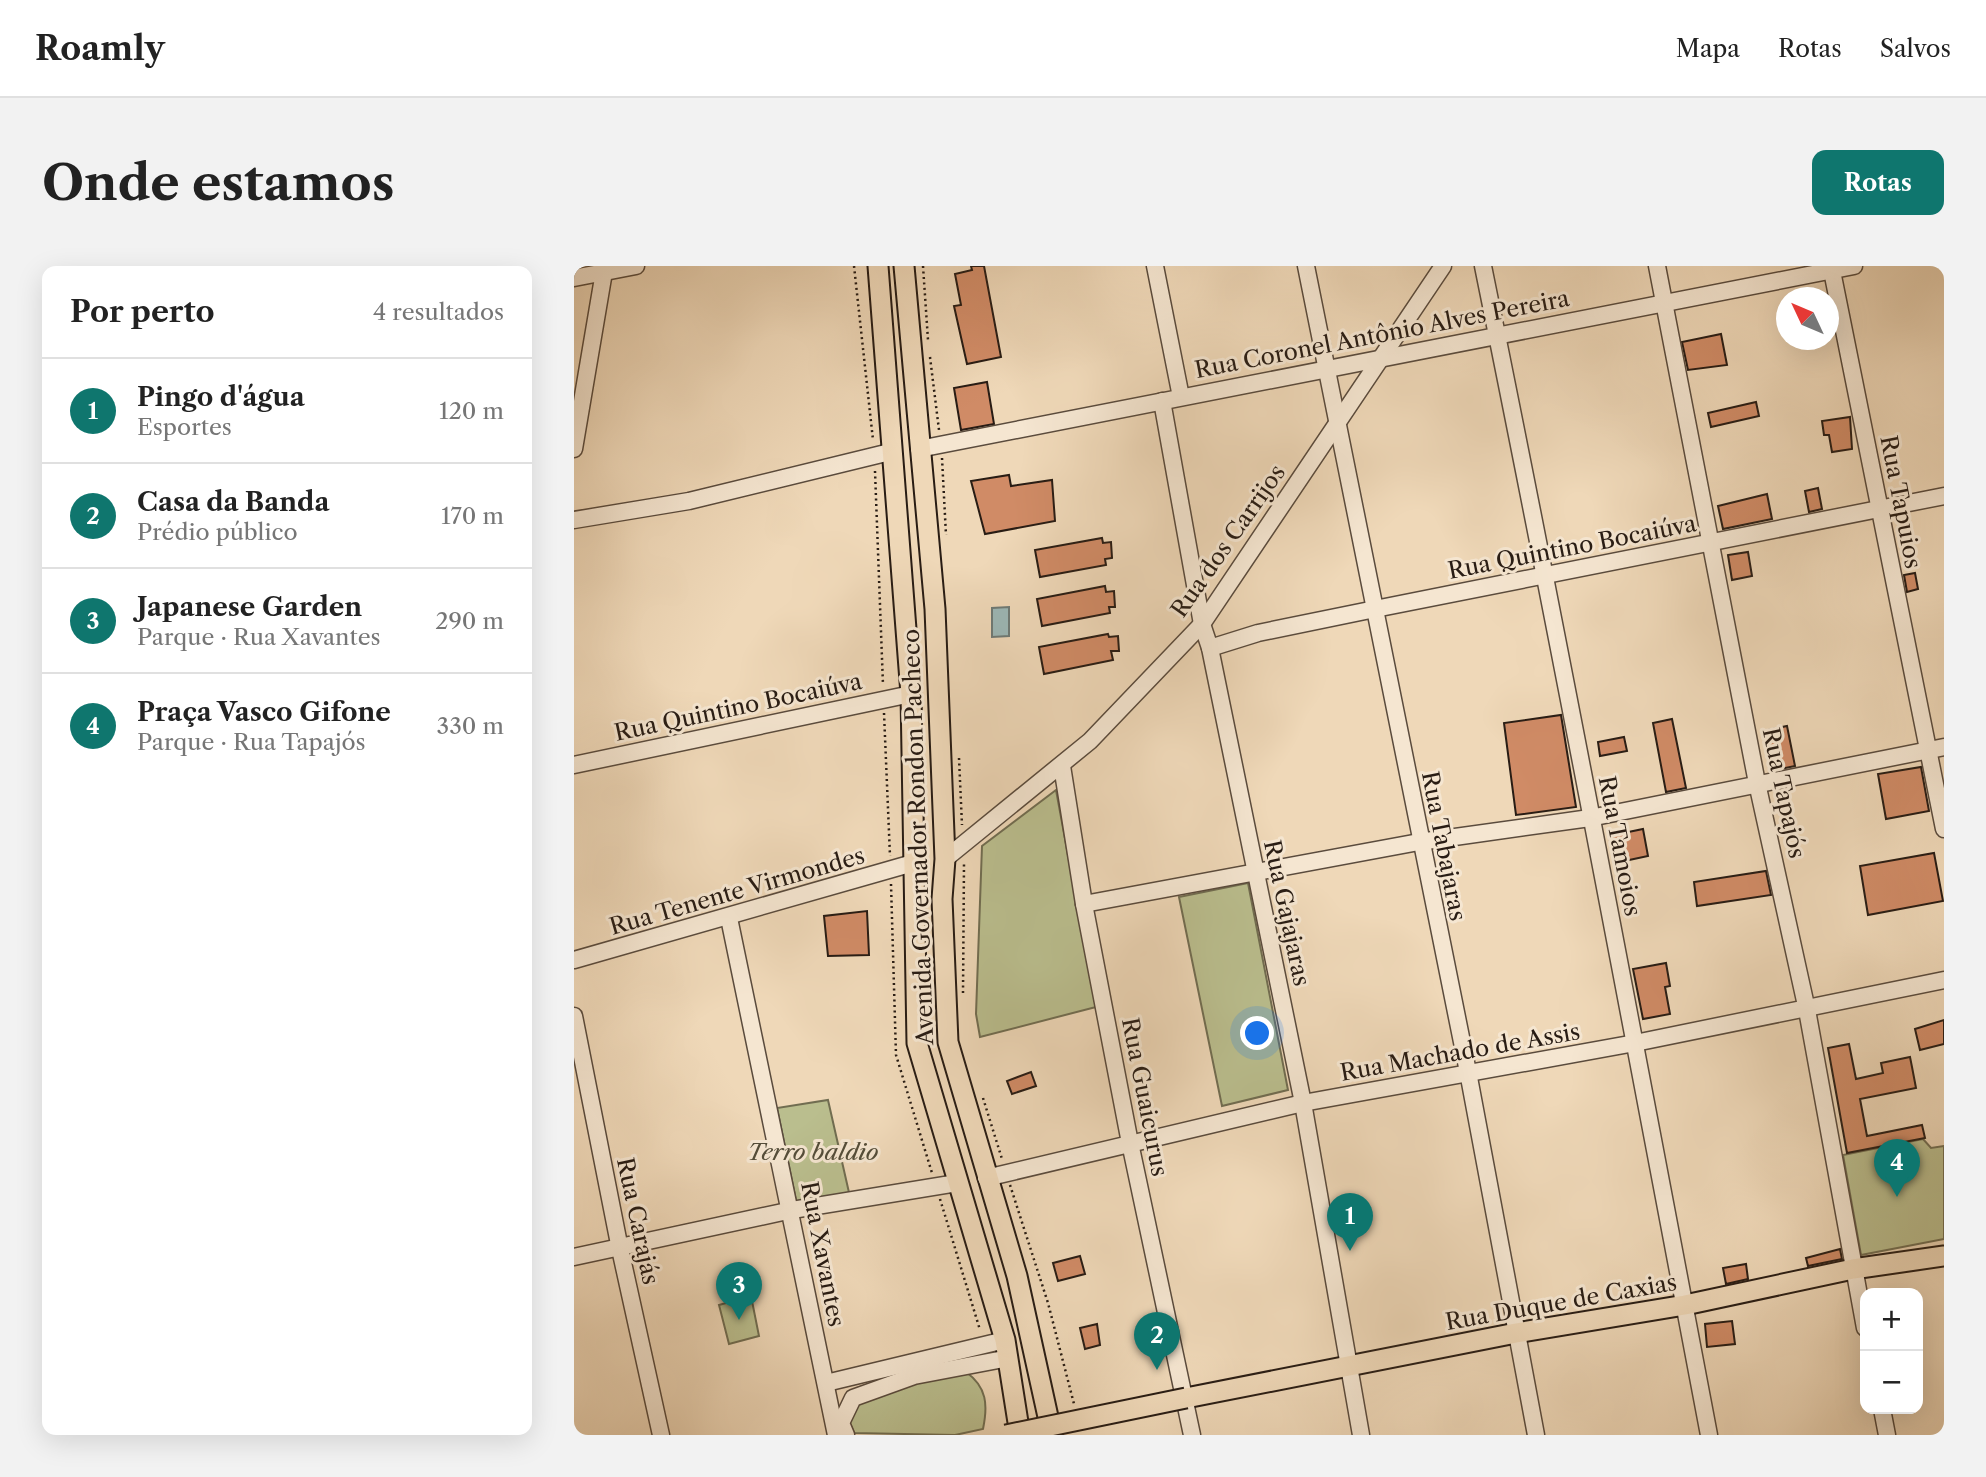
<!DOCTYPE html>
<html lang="pt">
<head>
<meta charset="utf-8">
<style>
  body { margin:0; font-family:"Libre Caslon Text",serif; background:#f2f2f2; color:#222 }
  .controls { position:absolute; right:21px; bottom:21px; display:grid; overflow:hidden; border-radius:14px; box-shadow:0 7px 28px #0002 }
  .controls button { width:63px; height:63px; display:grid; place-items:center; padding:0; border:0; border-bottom:2px solid #e0e0e0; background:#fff; color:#222; font:35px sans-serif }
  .compass { position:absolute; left:1202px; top:21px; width:63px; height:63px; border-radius:50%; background:#fff; box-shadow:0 7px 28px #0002; rotate:314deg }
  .you { position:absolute; left:684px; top:768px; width:24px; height:24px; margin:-18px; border:5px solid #fff; border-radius:50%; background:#1a73e8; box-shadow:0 0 0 10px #1a73e833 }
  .badge { display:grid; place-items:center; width:46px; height:46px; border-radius:50%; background:#0f766e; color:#fff; font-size:23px; font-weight:700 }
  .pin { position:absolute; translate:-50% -58px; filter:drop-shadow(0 2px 4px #0008) }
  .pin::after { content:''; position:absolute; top:37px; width:24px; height:21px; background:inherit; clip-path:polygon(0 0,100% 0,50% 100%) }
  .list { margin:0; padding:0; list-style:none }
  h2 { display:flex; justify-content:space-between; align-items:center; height:91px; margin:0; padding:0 28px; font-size:30px }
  h2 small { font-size:23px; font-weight:400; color:#767676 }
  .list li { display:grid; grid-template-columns:46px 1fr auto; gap:21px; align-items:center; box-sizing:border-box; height:105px; padding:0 28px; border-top:2px solid #e0e0e0 }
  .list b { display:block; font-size:26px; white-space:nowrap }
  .list p { margin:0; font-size:23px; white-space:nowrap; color:#767676 }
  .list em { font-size:23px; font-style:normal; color:#767676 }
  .map { position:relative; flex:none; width:1370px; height:1169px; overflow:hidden; border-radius:14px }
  header { display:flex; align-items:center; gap:42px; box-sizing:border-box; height:98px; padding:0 35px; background:#fff; border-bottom:2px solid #e0e0e0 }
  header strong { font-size:33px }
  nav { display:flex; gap:38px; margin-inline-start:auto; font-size:24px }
  .intro { display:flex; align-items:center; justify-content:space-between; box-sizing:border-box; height:168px; padding:0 42px }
  h1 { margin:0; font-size:49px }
  .button { padding:18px 32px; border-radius:14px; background:#0f766e; color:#fff; font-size:24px; font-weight:700 }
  main { display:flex; gap:42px; padding:0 42px }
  aside { flex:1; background:#fff; border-radius:14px; box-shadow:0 7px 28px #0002 }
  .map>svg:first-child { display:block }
  .green { fill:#babe8e; stroke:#716d51; stroke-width:2 }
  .water { fill:#9cb8b7; stroke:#6e7a76; stroke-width:2 }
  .building { fill:#d08b66; stroke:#281c14; stroke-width:2 }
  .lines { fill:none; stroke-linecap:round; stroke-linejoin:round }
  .minor-casing { stroke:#5a4b3d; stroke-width:19 }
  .major-casing { stroke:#281c14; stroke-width:23 }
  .path { stroke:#281c14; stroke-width:2.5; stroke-dasharray:2 3.5; stroke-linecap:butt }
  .minor { stroke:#f5e6d1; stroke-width:16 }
  .major { stroke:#efd8b8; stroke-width:19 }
  .major-bridge-casing { stroke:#281c14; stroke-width:23; stroke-linecap:butt }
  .major-bridge { stroke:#efd8b8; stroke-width:19 }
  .labels { text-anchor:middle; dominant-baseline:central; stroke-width:6; stroke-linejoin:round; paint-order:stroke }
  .street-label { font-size:23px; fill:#281c14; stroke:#f5e6d1 }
  .park-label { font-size:23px; font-style:italic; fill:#544d39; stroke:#f5e6d1 }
</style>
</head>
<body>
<header>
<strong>Roamly</strong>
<nav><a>Mapa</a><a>Rotas</a><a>Salvos</a></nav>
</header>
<div class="intro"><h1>Onde estamos</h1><a class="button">Rotas</a></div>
<main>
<aside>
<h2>Por perto<small>4 resultados</small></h2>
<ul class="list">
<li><span class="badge">1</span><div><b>Pingo d'água</b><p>Esportes</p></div><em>120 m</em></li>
<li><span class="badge">2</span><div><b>Casa da Banda</b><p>Prédio público</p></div><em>170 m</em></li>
<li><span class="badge">3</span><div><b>Japanese Garden</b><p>Parque · Rua Xavantes</p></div><em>290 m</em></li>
<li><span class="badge">4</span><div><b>Praça Vasco Gifone</b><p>Parque · Rua Tapajós</p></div><em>330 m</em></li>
</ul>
</aside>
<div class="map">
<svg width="1370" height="1169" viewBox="0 0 1370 1169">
  <rect width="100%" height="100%" fill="#efd8b8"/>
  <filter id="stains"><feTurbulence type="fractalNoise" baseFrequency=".00286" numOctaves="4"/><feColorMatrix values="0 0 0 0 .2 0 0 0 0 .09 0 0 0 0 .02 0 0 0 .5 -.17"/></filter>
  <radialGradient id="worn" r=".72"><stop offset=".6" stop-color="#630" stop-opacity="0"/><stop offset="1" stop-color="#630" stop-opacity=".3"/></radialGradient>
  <g class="green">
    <polygon points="482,524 522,741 406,771 402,748 408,580"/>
    <polygon points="674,617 714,824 648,840 605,631"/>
    <polygon points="254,834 276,931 223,939 203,842"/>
    <polygon points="1349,873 1357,882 1370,880 1370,973 1287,989 1269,889"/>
    <polygon points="177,1030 185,1070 155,1078 145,1039"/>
    <path d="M 392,1106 C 413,1121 414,1139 409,1163 L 381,1169 L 280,1167 L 274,1153 L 281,1136 L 307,1123 Z"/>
  </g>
  <polygon class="water" points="435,341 435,370 418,371 418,342"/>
  <g class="building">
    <polygon points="397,0 410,0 427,91 393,98 380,40 387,39 381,8 398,4"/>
    <polygon points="1147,68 1153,99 1114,104 1108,76"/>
    <polygon points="413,116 420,158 387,164 380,122"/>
    <polygon points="1182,136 1185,150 1137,161 1134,147"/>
    <polygon points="1276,151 1278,183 1258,186 1255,169 1250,169 1248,155"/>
    <polygon points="435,209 437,220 478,214 481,255 411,268 397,215"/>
    <polygon points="1244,222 1248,243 1235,246 1231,225"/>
    <polygon points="1193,228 1198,253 1149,263 1144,240"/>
    <polygon points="528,272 529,277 537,276 538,292 531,293 532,299 466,311 461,284"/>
    <polygon points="1174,286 1178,310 1158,314 1154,289"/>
    <polygon points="1341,307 1344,323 1333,326 1330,309"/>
    <polygon points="531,320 532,326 540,325 541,341 535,341 536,347 468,360 463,333"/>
    <polygon points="534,368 535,371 544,370 545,385 537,385 539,394 470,408 465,381"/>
    <polygon points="987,449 1002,541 942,549 930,457"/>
    <polygon points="1098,453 1112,522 1092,526 1079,457"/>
    <polygon points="1213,460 1221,500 1197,505 1189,465"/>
    <polygon points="1050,471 1053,485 1026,490 1024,476"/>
    <polygon points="1347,501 1355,545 1312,553 1304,508"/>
    <polygon points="1069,563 1074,590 1041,597 1035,570"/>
    <polygon points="1360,587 1369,635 1294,649 1286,600"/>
    <polygon points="1192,605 1197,629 1123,640 1120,616"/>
    <polygon points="293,645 295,689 254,690 250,650"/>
    <polygon points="1092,697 1096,720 1091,721 1096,748 1069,753 1059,703"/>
    <polygon points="1370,754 1370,778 1346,784 1341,763"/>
    <polygon points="1275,778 1282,813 1309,807 1307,797 1336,791 1338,801 1342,822 1286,833 1293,870 1348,859 1351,872 1273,887 1254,782"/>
    <polygon points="457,806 462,820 438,828 433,815"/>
    <polygon points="1266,983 1268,993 1234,1000 1232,992"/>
    <polygon points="506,990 511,1008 484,1015 479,997"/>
    <polygon points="1172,998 1174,1013 1152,1018 1149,1002"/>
    <polygon points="1158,1055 1161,1078 1133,1081 1131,1058"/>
    <polygon points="523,1058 526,1079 511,1083 506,1062"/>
  </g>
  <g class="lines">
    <defs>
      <g id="minor">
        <polyline points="581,0 607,131"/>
        <polyline points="732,0 894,806 962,1169"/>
        <path d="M 909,0 C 988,389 1061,779 1135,1169"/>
        <polyline points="1083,0 1183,517 1233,744 1291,1062"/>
        <polyline points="1257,0 1370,563"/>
        <polyline points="0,12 62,0"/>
        <polyline points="588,135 628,358 636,382 729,837 787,1169"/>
        <polyline points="0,183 31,0"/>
        <polyline points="345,183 1280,0"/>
        <polyline points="0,254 115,235 316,186"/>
        <polyline points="636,382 684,367 801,343 1370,230"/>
        <polyline points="0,499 337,428"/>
        <polyline points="488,500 510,638 556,877 618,1169"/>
        <polyline points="371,593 516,475 628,358 869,0"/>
        <polyline points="510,638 845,576 1016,552 1370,481"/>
        <polyline points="155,652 262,1169"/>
        <polyline points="0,694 339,597"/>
        <polyline points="0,750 46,983 87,1169"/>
        <polyline points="412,912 729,837 1061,777 1370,714"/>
        <polyline points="0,991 218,944 383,917"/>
        <polyline points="252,1117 431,1074"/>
        <polyline points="1308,1143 1313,1169"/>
        <polyline points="272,1169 267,1157 279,1132 340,1110 435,1092"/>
      </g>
      <g id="major">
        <polyline points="304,0 337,428 343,777 431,1074 446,1169"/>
        <polyline points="330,0 361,343 371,593 368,633 374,776 443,1010 478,1169"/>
        <polyline points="612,1132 942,1067 1111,1039 1279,1003 1370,990"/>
      </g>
    </defs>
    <use href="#minor" class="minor-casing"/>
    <use href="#major" class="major-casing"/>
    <g class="path">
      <polyline points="280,0 299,174"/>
      <polyline points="349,0 354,74"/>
      <polyline points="356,91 365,164"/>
      <polyline points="368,192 372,269"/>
      <polyline points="301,205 309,419"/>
      <polyline points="310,447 316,590"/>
      <polyline points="385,492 388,559"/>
      <polyline points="317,618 322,789 358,907"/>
      <polyline points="389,727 390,597"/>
      <polyline points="409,832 428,893"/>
      <polyline points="436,919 474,1037 500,1138"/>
      <polyline points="366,933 406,1064"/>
    </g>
    <use href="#minor" class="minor"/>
    <use href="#major" class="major"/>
    <defs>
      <polyline id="major-bridge" points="432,1169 612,1132"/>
    </defs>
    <use href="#major-bridge" class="major-bridge-casing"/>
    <use href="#major-bridge" class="major-bridge"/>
  </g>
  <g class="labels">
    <g class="street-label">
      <text transform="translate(808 68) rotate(-11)">Rua Coronel Antônio Alves Pereira</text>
      <text transform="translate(1327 236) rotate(79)">Rua Tapuios</text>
      <text transform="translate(654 275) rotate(-55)">Rua dos Carrijos</text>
      <text transform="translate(998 281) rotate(-11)">Rua Quintino Bocaiúva</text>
      <text transform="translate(164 441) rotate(-12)">Rua Quintino Bocaiúva</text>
      <text transform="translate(1210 527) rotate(78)">Rua Tapajós</text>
      <text transform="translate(344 571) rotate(-92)">Avenida Governador Rondon Pacheco</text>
      <text transform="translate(870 580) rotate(79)">Rua Tabajaras</text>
      <text transform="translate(1046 580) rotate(79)">Rua Tamoios</text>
      <text transform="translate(163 625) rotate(-16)">Rua Tenente Virmondes</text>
      <text transform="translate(713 647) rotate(78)">Rua Gajajaras</text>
      <text transform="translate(886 786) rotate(-10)">Rua Machado de Assis</text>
      <text transform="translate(571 831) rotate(79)">Rua Guaicurus</text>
      <text transform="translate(64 955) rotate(78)">Rua Carajás</text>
      <text transform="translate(249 988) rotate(79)">Rua Xavantes</text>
      <text transform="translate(987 1036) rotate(-10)">Rua Duque de Caxias</text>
    </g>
    <g class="park-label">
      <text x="239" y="886">Terro baldio</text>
    </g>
  </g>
  <rect width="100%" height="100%" filter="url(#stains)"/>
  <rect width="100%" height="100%" fill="url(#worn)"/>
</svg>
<div class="controls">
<button>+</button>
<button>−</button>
</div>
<svg class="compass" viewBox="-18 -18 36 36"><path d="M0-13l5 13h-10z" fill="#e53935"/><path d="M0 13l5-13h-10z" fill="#767676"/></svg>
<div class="you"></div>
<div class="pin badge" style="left:776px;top:985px">1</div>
<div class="pin badge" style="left:583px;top:1104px">2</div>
<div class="pin badge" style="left:165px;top:1054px">3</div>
<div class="pin badge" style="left:1323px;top:931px">4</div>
</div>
</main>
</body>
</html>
